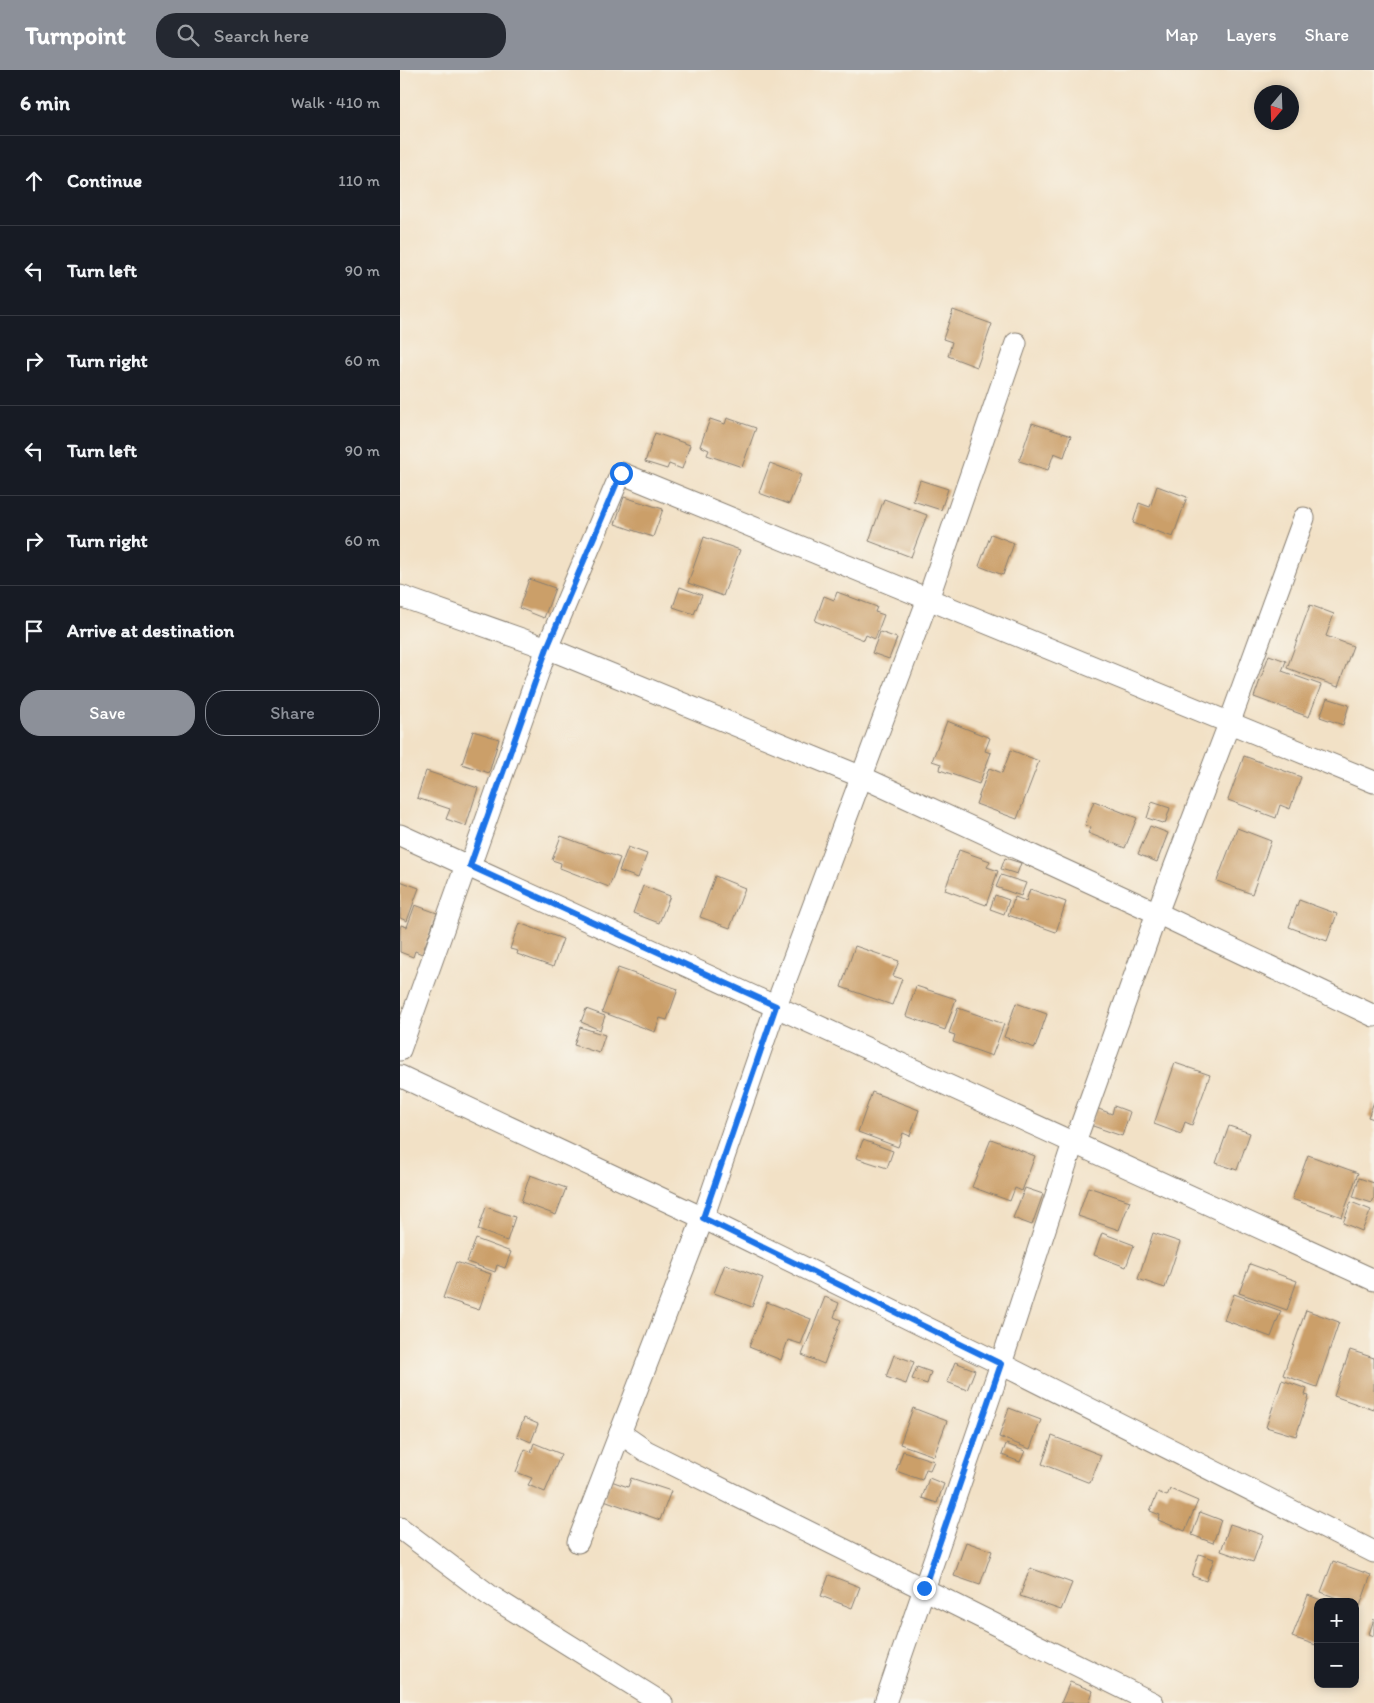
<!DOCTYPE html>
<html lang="en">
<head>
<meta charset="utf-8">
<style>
  body { margin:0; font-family:Itim,sans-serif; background:#242831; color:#f1f3f6 }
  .controls { position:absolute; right:15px; bottom:15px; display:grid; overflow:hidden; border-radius:10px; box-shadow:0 2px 8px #0003 }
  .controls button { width:45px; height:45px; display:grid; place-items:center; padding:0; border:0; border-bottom:1px solid #363941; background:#171b24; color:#f1f3f6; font:25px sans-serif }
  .compass { position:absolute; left:854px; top:15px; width:45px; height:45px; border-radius:50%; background:#171b24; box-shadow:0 2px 8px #0003; rotate:199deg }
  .stop { position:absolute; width:15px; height:15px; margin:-11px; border:4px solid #1a73e8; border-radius:50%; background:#fff }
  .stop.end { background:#1a73e8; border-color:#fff; box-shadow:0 1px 5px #0008 }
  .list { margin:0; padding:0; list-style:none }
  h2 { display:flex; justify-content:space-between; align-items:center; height:65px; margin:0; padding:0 20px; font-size:21px }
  h2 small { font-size:16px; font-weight:400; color:#9ea1a6 }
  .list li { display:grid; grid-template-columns:32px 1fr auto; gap:15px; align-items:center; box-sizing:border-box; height:90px; padding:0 20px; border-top:1px solid #363941 }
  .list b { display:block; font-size:19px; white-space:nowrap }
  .list em { font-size:16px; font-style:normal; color:#9ea1a6 }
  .actions { display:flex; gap:10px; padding:15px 20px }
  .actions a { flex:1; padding:11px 0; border:1px solid #8c9099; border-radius:20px; text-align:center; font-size:18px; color:#8c9099 }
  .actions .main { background:#8c9099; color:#fff }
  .icon { flex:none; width:28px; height:28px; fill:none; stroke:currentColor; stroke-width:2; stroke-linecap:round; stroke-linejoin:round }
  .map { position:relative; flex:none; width:974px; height:1633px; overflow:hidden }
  header { display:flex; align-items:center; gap:30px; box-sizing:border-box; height:70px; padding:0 25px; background:#8c9099; color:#fff }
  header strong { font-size:24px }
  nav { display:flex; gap:28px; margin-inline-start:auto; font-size:18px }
  .search { width:350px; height:45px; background:#242831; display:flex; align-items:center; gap:12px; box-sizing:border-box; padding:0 18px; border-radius:20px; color:#9ea1a6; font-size:19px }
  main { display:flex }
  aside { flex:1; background:#171b24 }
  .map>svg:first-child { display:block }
  .building { fill:#cb9f69 }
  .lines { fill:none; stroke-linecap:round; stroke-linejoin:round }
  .street-casing { stroke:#877e71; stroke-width:23 }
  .street { stroke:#fff; stroke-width:21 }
  .route { stroke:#1a73e8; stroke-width:6 }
</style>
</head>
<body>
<header>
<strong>Turnpoint</strong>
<div class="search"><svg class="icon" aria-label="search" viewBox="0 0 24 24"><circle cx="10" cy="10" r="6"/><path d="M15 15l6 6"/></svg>Search here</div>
<nav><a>Map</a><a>Layers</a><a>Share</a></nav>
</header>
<main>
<aside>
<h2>6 min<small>Walk · 410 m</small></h2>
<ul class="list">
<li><svg class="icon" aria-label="ahead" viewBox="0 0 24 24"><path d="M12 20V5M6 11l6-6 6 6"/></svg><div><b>Continue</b></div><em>110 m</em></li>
<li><svg class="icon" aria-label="left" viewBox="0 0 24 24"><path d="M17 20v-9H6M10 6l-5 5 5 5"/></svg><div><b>Turn left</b></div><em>90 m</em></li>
<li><svg class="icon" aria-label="right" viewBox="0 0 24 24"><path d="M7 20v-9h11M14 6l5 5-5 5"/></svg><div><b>Turn right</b></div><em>60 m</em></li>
<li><svg class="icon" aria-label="left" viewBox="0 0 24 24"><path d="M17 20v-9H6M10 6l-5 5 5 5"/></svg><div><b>Turn left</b></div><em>90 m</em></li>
<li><svg class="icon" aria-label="right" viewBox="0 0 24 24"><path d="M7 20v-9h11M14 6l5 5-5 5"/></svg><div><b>Turn right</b></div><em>60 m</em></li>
<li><svg class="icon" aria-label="arrive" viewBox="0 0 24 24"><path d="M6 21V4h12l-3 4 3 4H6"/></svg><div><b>Arrive at destination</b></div></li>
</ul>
<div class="actions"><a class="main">Save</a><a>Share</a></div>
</aside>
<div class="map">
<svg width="974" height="1633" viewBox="0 0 974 1633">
  <rect width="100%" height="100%" fill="#f7f3e8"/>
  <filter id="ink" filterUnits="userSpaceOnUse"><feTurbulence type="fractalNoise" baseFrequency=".02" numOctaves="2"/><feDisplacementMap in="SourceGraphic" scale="10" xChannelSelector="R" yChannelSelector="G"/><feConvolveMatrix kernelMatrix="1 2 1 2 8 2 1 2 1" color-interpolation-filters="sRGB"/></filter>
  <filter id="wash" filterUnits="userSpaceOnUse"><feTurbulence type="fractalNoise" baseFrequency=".0096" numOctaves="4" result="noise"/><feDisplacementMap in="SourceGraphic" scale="20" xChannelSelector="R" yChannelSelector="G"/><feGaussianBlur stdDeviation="1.12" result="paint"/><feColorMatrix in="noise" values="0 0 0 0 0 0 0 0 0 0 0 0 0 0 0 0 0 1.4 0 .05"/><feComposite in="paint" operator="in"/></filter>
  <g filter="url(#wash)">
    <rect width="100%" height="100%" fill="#f2e1c6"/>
    <g id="blocks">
      <g class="building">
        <polygon points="553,240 592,254 577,297 548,286 552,272 543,269"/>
        <polygon points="327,348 356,358 342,397 307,385 309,380 300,376 310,349 325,354"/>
        <polygon points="632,353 671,366 664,387 654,383 648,400 619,391"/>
        <polygon points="255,363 290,375 282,399 269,394 267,399 245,392"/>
        <polygon points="370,393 401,405 389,434 359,423"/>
        <polygon points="520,410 548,419 541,440 513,431"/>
        <polygon points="757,416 787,427 773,467 733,453 739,433 750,437"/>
        <polygon points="224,427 263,439 253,467 215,454"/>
        <polygon points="484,429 527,445 511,487 469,471"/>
        <polygon points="591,464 614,473 603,505 579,496"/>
        <polygon points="304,467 340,480 323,526 288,513"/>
        <polygon points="129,509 155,518 144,548 119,538"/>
        <polygon points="280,517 302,525 294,544 273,537"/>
        <polygon points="437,522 477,537 475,542 484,545 475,569 466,565 464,570 415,551 424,526 434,530"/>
        <polygon points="910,535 934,544 926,566 953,576 938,617 887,598"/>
        <polygon points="480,562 497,568 489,589 472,583"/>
        <polygon points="869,585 886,591 882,601 921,615 909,647 854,627"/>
        <polygon points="927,628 949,635 943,655 920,647"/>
        <polygon points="547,651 590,668 585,681 591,683 579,714 540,700 541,694 532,691"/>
        <polygon points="73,661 99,669 89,703 62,694"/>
        <polygon points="611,680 639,691 617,749 576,734 589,698 602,703"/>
        <polygon points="844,686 901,707 890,739 880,735 876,748 828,730"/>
        <polygon points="26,701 78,718 66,756 46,749 50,739 17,728"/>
        <polygon points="694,731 737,748 725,778 688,763 691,757 685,755"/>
        <polygon points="752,732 770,738 765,754 747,748"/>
        <polygon points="750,756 768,763 757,792 738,784"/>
        <polygon points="837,758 871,771 852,824 817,811"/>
        <polygon points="161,766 220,788 209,817 160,798 161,793 152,790"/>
        <polygon points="228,777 247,784 238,808 219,801"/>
        <polygon points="559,780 590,791 587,797 598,801 586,835 545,820"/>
        <polygon points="605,788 621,793 617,804 601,799"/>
        <polygon points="601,805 626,813 621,826 596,817"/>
        <polygon points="315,806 345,818 330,858 300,847"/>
        <polygon points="0,811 19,818 7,851 0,848"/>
        <polygon points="243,816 270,826 259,853 233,843"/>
        <polygon points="630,819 666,832 656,862 608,845 615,827 626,831"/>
        <polygon points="595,825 609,830 604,844 590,839"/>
        <polygon points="899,830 937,844 927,871 889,857"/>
        <polygon points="15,835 37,843 22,884 15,881 13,887 0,882 0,859 1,855 7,857"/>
        <polygon points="119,853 163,869 153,897 117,884 118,881 110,879"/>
        <polygon points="455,876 499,891 493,906 502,909 492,935 441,917"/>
        <polygon points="218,898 278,919 267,950 260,948 255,962 202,942"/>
        <polygon points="516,916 556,929 545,960 506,946"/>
        <polygon points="616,933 647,944 635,978 604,967"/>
        <polygon points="558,938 604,954 592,986 553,972 555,965 549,963"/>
        <polygon points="186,939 205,946 200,960 181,952"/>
        <polygon points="180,957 205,965 199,983 174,975"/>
        <polygon points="775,993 810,1005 792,1055 785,1052 781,1064 754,1054"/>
        <polygon points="472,1022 519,1040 510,1066 503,1063 498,1077 458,1062"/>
        <polygon points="974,1032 974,1049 968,1047"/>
        <polygon points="714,1036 730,1042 722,1066 690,1055 696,1038 712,1044"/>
        <polygon points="829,1056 850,1063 837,1100 816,1093"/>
        <polygon points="591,1069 635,1086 622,1121 615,1118 610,1131 572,1117"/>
        <polygon points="463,1070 493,1081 487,1098 456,1088"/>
        <polygon points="908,1085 958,1103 942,1147 892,1129"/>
        <polygon points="130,1105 166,1118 156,1145 121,1132"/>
        <polygon points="959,1108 974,1113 974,1128 972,1133 953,1127"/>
        <polygon points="688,1117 730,1131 719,1160 678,1146"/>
        <polygon points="625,1118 643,1124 632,1155 613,1148"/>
        <polygon points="951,1132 971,1140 962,1161 943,1153"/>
        <polygon points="86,1137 115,1147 107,1171 78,1160"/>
        <polygon points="702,1163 734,1175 726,1197 694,1185"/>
        <polygon points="753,1163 780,1172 765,1218 738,1209"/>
        <polygon points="76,1169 111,1182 105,1198 97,1195 95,1202 67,1192"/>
        <polygon points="56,1192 91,1204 79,1240 43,1228"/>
        <polygon points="325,1194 363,1208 352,1237 314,1223"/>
        <polygon points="850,1194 897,1211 887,1240 839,1223"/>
        <polygon points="834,1224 881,1241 871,1267 824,1250"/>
        <polygon points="425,1227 439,1233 434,1247 441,1250 424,1294 402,1285"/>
        <polygon points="367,1232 411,1249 401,1274 388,1270 381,1290 349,1277"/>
        <polygon points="906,1240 939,1252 917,1317 883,1305"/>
        <polygon points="950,1280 974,1288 974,1340 934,1326"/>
        <polygon points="494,1285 514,1292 506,1314 486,1307"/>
        <polygon points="555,1292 575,1300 567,1320 547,1312"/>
        <polygon points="517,1297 531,1302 527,1314 512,1309"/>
        <polygon points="882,1310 907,1319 905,1325 909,1326 896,1366 866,1357"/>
        <polygon points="513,1338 547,1351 534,1386 500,1374"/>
        <polygon points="609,1338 641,1350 630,1379 599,1367"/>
        <polygon points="124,1348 138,1354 131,1372 117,1366"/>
        <polygon points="652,1366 701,1385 690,1413 642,1394"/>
        <polygon points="134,1373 161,1384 145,1422 128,1415 132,1408 116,1402 125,1379 131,1382"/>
        <polygon points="606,1374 625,1381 620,1392 602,1385"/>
        <polygon points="503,1381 534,1391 530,1400 526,1399 522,1410 496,1401"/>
        <polygon points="231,1408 271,1421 260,1450 204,1430 211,1411 228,1417"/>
        <polygon points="529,1408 544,1414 537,1433 522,1428"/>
        <polygon points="770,1419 798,1431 785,1461 758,1450 760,1445 750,1441 758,1422 767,1426"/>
        <polygon points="800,1442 821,1450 813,1473 792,1465"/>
        <polygon points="830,1454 863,1465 853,1492 821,1481"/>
        <polygon points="566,1472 592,1481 580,1515 554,1506"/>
        <polygon points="799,1484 814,1489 806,1511 792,1506"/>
        <polygon points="933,1491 971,1505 960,1536 955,1535 955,1532 947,1532 921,1522"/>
        <polygon points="630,1498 672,1513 661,1540 620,1526"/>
        <polygon points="429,1505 460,1517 452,1538 421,1526"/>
        <polygon points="908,1525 926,1532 918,1532 918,1571 916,1575 892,1567"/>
        <polygon points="974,1549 974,1566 969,1564"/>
        <polygon points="670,1612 693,1621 689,1633 661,1633"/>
      </g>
    </g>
  </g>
  <g filter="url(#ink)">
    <use href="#blocks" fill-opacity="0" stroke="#877e71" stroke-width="1"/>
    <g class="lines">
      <defs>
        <g id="street">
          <polyline points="0,526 147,578 462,707 757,843 974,946"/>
          <polyline points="0,765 974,1210"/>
          <polyline points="0,980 65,798 70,796 147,578 221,403 974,712"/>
          <polyline points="0,1006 303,1148 601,1294 974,1482"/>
          <polyline points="220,1363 246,1381 753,1633"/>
          <polyline points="0,1458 89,1525 262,1633"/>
          <polyline points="178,1472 303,1148 377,933 528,529 616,273"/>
          <polyline points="485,1633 601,1294 673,1073 675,1072 757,843 829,654 904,448"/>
        </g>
      </defs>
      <use href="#street" class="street-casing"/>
      <use href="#street" class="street"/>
    </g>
  </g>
  <g class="lines" filter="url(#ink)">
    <polyline class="route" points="221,403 147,578 70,796 376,936 303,1148 601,1294 524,1518"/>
  </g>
</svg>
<div class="controls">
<button>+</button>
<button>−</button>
</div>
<svg class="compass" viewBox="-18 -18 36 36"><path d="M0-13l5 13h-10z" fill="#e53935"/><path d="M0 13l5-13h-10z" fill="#9ea1a6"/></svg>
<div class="stop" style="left:221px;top:403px"></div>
<div class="stop end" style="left:524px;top:1518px"></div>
</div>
</main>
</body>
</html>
